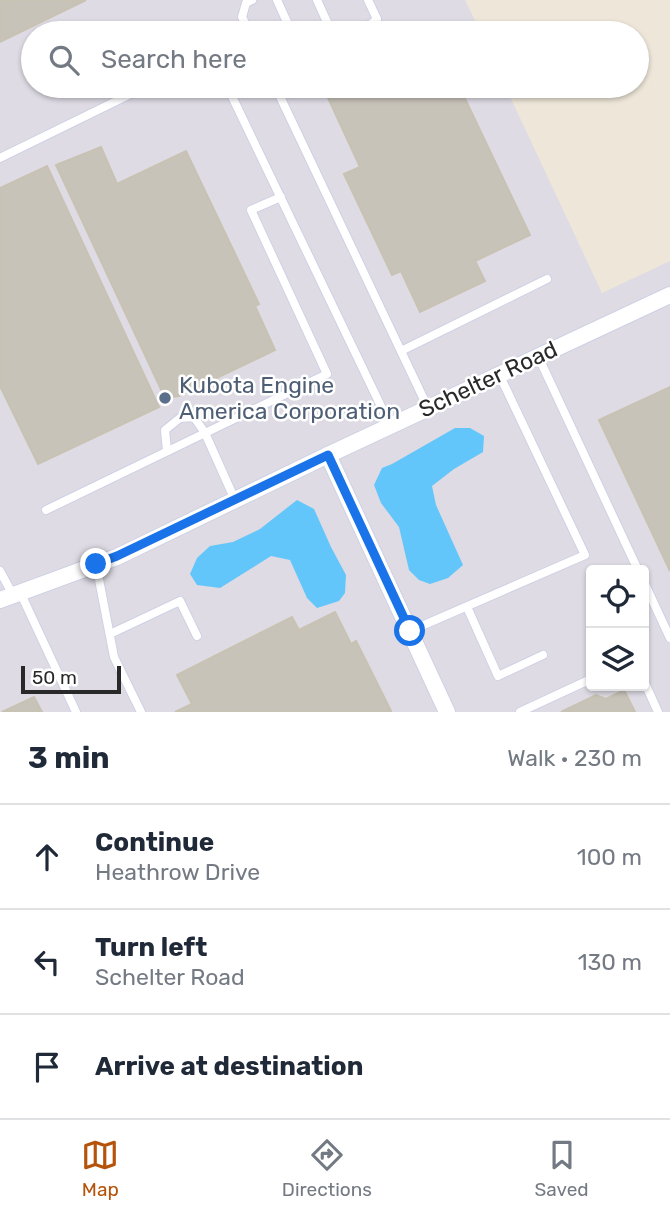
<!DOCTYPE html>
<html lang="en">
<head>
<meta charset="utf-8">
<style>
  body { margin:0; font-family:Rubik,sans-serif; background:#f6f6f7; color:#1f2937 }
  .controls { position:absolute; right:21px; bottom:21px; display:grid; overflow:hidden; border-radius:7px; box-shadow:0 2px 5px #0004 }
  .controls button { width:63px; height:63px; display:grid; place-items:center; padding:0; border:0; border-bottom:2px solid #e0e1e3; background:#fff; color:#1f2937; font:35px sans-serif }
  .scale { position:absolute; left:21px; bottom:18px; width:100px; box-sizing:border-box; padding-left:7px; border:4px solid #292929; border-top:0; font-size:19px; line-height:24px; white-space:nowrap; color:#292929; -webkit-text-stroke:5px #fff; paint-order:stroke }
  .stop { position:absolute; width:21px; height:21px; margin:-16px; border:5px solid #1a73e8; border-radius:50%; background:#fff }
  .stop.end { background:#1a73e8; border-color:#fff; box-shadow:0 2px 7px #0008 }
  .list { margin:0; padding:0; list-style:none }
  h2 { display:flex; justify-content:space-between; align-items:center; height:91px; margin:0; padding:0 28px; font-size:30px }
  h2 small { font-size:23px; font-weight:400; color:#747a83 }
  .list li { display:grid; grid-template-columns:46px 1fr auto; gap:21px; align-items:center; box-sizing:border-box; height:105px; padding:0 28px; border-top:2px solid #e0e1e3 }
  .list b { display:block; font-size:26px; white-space:nowrap }
  .list p { margin:0; font-size:23px; white-space:nowrap; color:#747a83 }
  .list em { font-size:23px; font-style:normal; color:#747a83 }
  .icon { flex:none; width:38px; height:38px; fill:none; stroke:currentColor; stroke-width:2; stroke-linecap:round; stroke-linejoin:round }
  .map { position:relative; flex:none; width:670px; height:712px; overflow:hidden }
  .search { position:absolute; background:#fff; box-shadow:0 2px 5px #0004; left:21px; right:21px; top:21px; height:77px; display:flex; align-items:center; gap:18px; box-sizing:border-box; padding:0 24px; border-radius:38px; color:#747a83; font-size:26px }
  .sheet { height:406px; background:#fff }
  nav { display:flex; justify-content:space-around; align-items:center; box-sizing:border-box; height:98px; border-top:2px solid #e0e1e3; background:#fff; font-size:19px; color:#747a83 }
  nav a { display:grid; justify-items:center; gap:4px }
  nav .on { color:#b45309 }
  .map>svg:first-child { display:block }
  .industrial { fill:#dedbe4; fill-rule:evenodd }
  .water { fill:#62c6fa }
  .building { fill:#c8c3b9; stroke:#c8c2b3; stroke-width:2 }
  .lines { fill:none; stroke-linecap:round; stroke-linejoin:round }
  .lane-casing { stroke:#ced1e4; stroke-width:10 }
  .street-casing { stroke:#ced1e4; stroke-width:18 }
  .lane { stroke:#fff; stroke-width:8 }
  .street { stroke:#fff; stroke-width:16 }
  .route { stroke:#1a73e8; stroke-width:9 }
  .service-dot { fill:#5c6f8a; stroke:#fff; stroke-width:2.5 }
  .labels { text-anchor:middle; dominant-baseline:central; stroke-width:5; stroke-linejoin:round; paint-order:stroke }
  .street-label { font-size:23px; fill:#292929; stroke:#fff }
  .service-label { font-size:23px; fill:#4e5e75; stroke:#fff; text-anchor:start }
</style>
</head>
<body>
<div class="map">
<svg width="670" height="712" viewBox="0 0 670 712">
  <rect width="100%" height="100%" fill="#ede6d9"/>
  <path class="industrial" d="M 0,0 L 465,0 L 481,33 L 33,33 L 33,86 L 505,86 L 602,293 L 670,261 L 670,712 L 0,712 ZM 591,570 L 644,570 L 644,686 L 591,686 Z"/>
  <g class="water">
    <polygon points="455,428 470,428 484,436 483,452 454,469 432,486 436,505 463,565 448,578 430,584 419,580 409,570 399,527 381,503 374,485 382,468 392,464"/>
    <polygon points="297,500 314,509 331,547 346,575 345,593 339,601 317,608 307,598 290,560 271,556 220,588 197,585 190,574 197,558 210,546 233,542 260,529"/>
  </g>
  <g class="building">
    <polygon points="0,0 86,0 0,42"/>
    <polygon points="331,86 459,86 530,235 475,261 485,281 420,312 401,271 392,275 344,174 360,167 324,89"/>
    <polygon points="101,147 117,184 186,151 259,304 255,306 275,350 179,396 165,398 56,165"/>
    <polygon points="47,166 159,407 38,464 0,386 0,188"/>
    <polygon points="670,387 670,571 599,420"/>
    <polygon points="335,612 351,644 356,641 391,711 388,712 175,712 192,704 177,675 292,617 299,630"/>
    <polygon points="624,690 635,712 561,712 596,695 606,699"/>
    <polygon points="34,697 42,712 2,712"/>
  </g>
  <g class="lines">
    <defs>
      <g id="lane">
        <polyline points="277,0 292,33"/>
        <polyline points="317,0 332,33"/>
        <polyline points="250,33 242,17 246,3 252,0"/>
        <polyline points="353,33 367,27 377,19 368,0"/>
        <polyline points="227,86 390,425"/>
        <polyline points="275,86 428,408"/>
        <polyline points="0,158 147,86"/>
        <polyline points="401,351 547,279"/>
        <polyline points="538,356 638,570"/>
        <polyline points="167,451 165,430 180,418 194,417 205,433 235,500"/>
        <polyline points="46,510 327,374 251,210 281,197"/>
        <polyline points="96,564 114,657 141,712"/>
        <polyline points="0,571 13,595"/>
        <polyline points="644,582 670,638"/>
        <polyline points="20,592 76,712"/>
        <polyline points="467,607 498,676 543,655"/>
        <polyline points="410,631 585,555 499,374"/>
        <polyline points="110,634 180,601 197,636"/>
        <polyline points="644,681 658,712"/>
        <polyline points="520,712 591,679"/>
      </g>
      <g id="street">
        <polyline points="328,455 447,712"/>
        <polyline points="0,600 117,557 328,455 670,295"/>
      </g>
    </defs>
    <use href="#lane" class="lane-casing"/>
    <use href="#street" class="street-casing"/>
    <use href="#lane" class="lane"/>
    <use href="#street" class="street"/>
  </g>
  <g class="lines">
    <polyline class="route" points="96,564 117,556 328,455 410,631"/>
  </g>
  <circle class="service-dot" cx="165" cy="398" r="7"/>
  <g class="labels">
    <g class="street-label">
      <text transform="translate(488 379) rotate(-25)">Schelter Road</text>
    </g>
    <g class="service-label">
      <text x="179" y="385">Kubota Engine<tspan x="179" dy="26">America Corporation</tspan></text>
    </g>
  </g>
</svg>
<div class="controls">
<button><svg class="icon" aria-label="locate" viewBox="0 0 24 24"><circle cx="12" cy="12" r="6"/><path d="M12 2v4M12 18v4M2 12h4M18 12h4"/></svg></button>
<button><svg class="icon" aria-label="layers" viewBox="0 0 24 24"><path d="M12 4l9 5-9 5-9-5zM3 14l9 5 9-5"/></svg></button>
</div>
<div class="scale">50 m</div>
<div class="stop" style="left:410px;top:631px"></div>
<div class="stop end" style="left:96px;top:564px"></div>
<div class="search"><svg class="icon" aria-label="search" viewBox="0 0 24 24"><circle cx="10" cy="10" r="6"/><path d="M15 15l6 6"/></svg>Search here</div>
</div>
<section class="sheet">
<h2>3 min<small>Walk · 230 m</small></h2>
<ul class="list">
<li><svg class="icon" aria-label="ahead" viewBox="0 0 24 24"><path d="M12 20V5M6 11l6-6 6 6"/></svg><div><b>Continue</b><p>Heathrow Drive</p></div><em>100 m</em></li>
<li><svg class="icon" aria-label="left" viewBox="0 0 24 24"><path d="M17 20v-9H6M10 6l-5 5 5 5"/></svg><div><b>Turn left</b><p>Schelter Road</p></div><em>130 m</em></li>
<li><svg class="icon" aria-label="arrive" viewBox="0 0 24 24"><path d="M6 21V4h12l-3 4 3 4H6"/></svg><div><b>Arrive at destination</b></div></li>
</ul>
</section>
<nav>
<a class="on"><svg class="icon" aria-label="map" viewBox="0 0 24 24"><path d="M3 6l6-2 6 2 6-2v14l-6 2-6-2-6 2zM9 4v14M15 6v14"/></svg>Map</a>
<a><svg class="icon" aria-label="directions" viewBox="0 0 24 24"><path d="M12 3l9 9-9 9-9-9zM9 14v-3h6M13 9l2 2-2 2"/></svg>Directions</a>
<a><svg class="icon" aria-label="saved" viewBox="0 0 24 24"><path d="M7 4h10v16l-5-4-5 4z"/></svg>Saved</a>
</nav>
</body>
</html>
